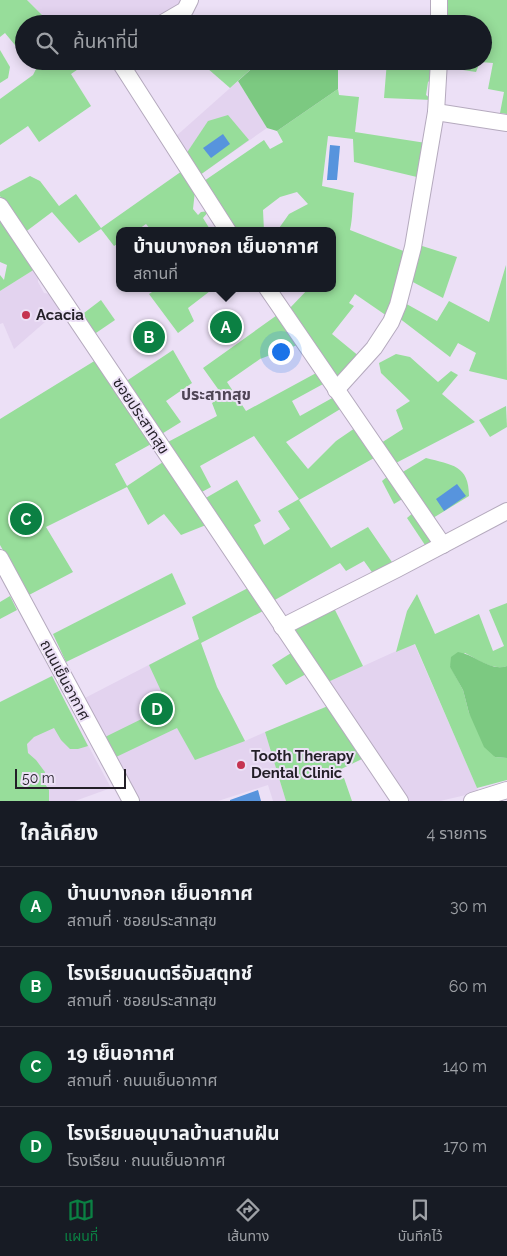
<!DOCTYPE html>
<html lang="th">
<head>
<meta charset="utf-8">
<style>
  body { margin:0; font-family:Raleway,"Noto Sans Thai",sans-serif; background:#242831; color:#f1f3f6 }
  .scale { position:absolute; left:15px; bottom:12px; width:111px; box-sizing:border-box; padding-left:5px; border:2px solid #231f27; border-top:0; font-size:14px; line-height:18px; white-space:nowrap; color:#231f27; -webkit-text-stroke:4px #ece0f6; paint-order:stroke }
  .you { position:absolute; left:280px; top:351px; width:18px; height:18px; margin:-12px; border:4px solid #fff; border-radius:50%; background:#1a73e8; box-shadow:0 0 0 8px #1a73e833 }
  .badge { display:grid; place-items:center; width:32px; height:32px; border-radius:50%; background:#0b8043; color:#fff; font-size:16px; font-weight:700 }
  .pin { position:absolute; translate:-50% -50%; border:2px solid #fff; box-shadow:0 1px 5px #0006 }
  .popup { position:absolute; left:116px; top:227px; width:220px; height:65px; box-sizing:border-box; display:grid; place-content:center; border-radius:10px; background:#171b24; filter:drop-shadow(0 1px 4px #0005); font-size:16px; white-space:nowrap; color:#9ea1a6 }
  .popup b { font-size:19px; color:#f1f3f6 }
  .popup::after { content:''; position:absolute; left:50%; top:100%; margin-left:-10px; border:10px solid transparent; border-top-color:#171b24 }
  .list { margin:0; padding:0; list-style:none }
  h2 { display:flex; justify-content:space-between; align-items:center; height:65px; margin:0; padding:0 20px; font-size:21px }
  h2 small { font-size:16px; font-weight:400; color:#9ea1a6 }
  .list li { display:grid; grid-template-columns:32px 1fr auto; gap:15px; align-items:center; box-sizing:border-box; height:80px; padding:0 20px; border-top:1px solid #363941 }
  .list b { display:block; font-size:19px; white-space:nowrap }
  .list p { margin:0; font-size:16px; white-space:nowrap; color:#9ea1a6 }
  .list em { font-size:16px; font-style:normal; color:#9ea1a6 }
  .icon { flex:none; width:28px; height:28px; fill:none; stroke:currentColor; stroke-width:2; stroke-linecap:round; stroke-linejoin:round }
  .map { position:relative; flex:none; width:507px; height:801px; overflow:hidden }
  .search { position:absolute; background:#171b24; box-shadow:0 2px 12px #0003; left:15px; right:15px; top:15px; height:55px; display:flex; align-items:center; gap:12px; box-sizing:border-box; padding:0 18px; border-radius:28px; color:#9ea1a6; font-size:19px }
  .sheet { height:385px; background:#171b24 }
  nav { display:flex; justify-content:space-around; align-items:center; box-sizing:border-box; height:70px; border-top:1px solid #363941; background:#171b24; font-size:14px; color:#9ea1a6 }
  nav a { display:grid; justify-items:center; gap:2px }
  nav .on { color:#0b8043 }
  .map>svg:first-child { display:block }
  .built { fill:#e3d3ef }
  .green { fill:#97dd9a }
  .forest { fill:#7cc981 }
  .water { fill:#5794dd }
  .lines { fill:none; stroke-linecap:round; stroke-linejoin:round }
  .minor-casing { stroke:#b5aabe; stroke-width:18 }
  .minor { stroke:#fff; stroke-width:16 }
  .poi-dot { fill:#c53451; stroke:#ece0f6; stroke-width:2 }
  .labels { text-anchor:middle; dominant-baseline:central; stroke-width:4; stroke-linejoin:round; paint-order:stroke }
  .poi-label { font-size:15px; font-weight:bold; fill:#231f27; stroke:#ece0f6; text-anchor:start }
  .street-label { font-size:15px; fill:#231f27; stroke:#ece0f6 }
  .neighbourhood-label { font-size:16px; font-weight:bold; fill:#4f4556; stroke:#ece0f6 }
</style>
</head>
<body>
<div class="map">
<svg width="507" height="801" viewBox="0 0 507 801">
  <rect width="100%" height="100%" fill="#ece0f6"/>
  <g class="built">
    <polygon points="27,0 184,0 149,24 51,24"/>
    <polygon points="238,81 267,128 200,175 175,137"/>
    <polygon points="35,269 38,274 38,282 44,293 51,294 61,308 14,349 3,323 0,324 0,291"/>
    <polygon points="199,639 217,687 245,741 265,732 286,801 273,801 268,785 218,801 137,801 81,700"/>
    <polygon points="414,643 479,792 440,801 409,801 328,682"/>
    <polygon points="67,706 111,788 75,801 0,801 0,738"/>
  </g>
  <g class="green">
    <polygon points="0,0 27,0 51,24 24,24 24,56 5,33 0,37"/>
    <polygon points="444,0 507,0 507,114 500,113 504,92 488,89 493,63 480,62 476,72 444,67 444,61 483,61 483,24 444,24"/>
    <polygon points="0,50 10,67 8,78 0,83"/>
    <polygon points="29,61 90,61 71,74 91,106 39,142 28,126 0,145 0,99 33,75 36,69"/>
    <polygon points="213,61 260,61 230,88 207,68"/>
    <polygon points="387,61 432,61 433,78 428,82 426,95 432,100 384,98"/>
    <path d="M 338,89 L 339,95 L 359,97 L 355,132 L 426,143 L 421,178 L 354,162 L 353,139 L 328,136 L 322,186 L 354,193 C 352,206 353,217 350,230 L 406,252 L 387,316 L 355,294 L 349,303 L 354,306 L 332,334 L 360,357 L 335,381 L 289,309 L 309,288 L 332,288 L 332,231 L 277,231 L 289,214 L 308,204 L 297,192 L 280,197 L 263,210 L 264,231 L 237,231 L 204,181 L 264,140 L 270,149 L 283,142 L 277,131 Z"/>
    <polygon points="228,115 249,140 200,175 186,154 208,121"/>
    <polygon points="182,171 195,191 193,209 198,215 201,212 209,211 203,218 211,231 152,231 146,224 136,231 120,231 120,242 114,246 101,229 79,243 52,212 24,233 0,196 0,192 30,176 40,181 59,206 76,194 101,228"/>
    <polygon points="0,217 35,269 0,291 0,275 4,280 7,265 0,262"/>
    <polygon points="419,245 457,257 443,298 411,281"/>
    <polygon points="506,265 507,380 469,371 476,353 458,343 450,357 399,318 403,302 437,321 449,301 489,322"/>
    <polygon points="158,288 214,288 188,308 194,321 178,333 149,294"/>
    <polygon points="101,300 115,320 93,335 80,316"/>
    <polygon points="280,313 300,344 260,359 227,382 246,411 318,372 325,383 292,401 300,416 334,397 342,408 286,442 308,469 336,441 355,428 374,458 299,500 331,548 368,527 394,565 374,575 364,561 346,571 340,563 273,601 204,499 237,480 261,521 254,525 264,545 290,529 278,511 299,499 254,436 200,466 211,487 200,493 166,443 217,416 212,403 223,396 203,368"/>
    <polygon points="173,350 192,383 166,401 181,422 160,435 125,382"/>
    <polygon points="396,354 410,357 438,382 451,371 458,375 442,394 475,422 394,464 381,443 403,429 396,410 410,401 381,373 379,363"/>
    <polygon points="96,360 153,443 115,464 127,486 163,462 206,525 181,535 164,514 148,525 127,487 46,527 73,572 29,595 0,545 0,419"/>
    <polygon points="506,406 507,427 490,437 479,420"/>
    <path d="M 426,458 C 452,465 469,465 469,496 L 433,518 L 401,473 Z"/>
    <polygon points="388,476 404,498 394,504 382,481"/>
    <polygon points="414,512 432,536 431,545 427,548 407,518"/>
    <polygon points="172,573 186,604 66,662 53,634"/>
    <polygon points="248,588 263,611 201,643 217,687 245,741 195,760 177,728 114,758 103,738 168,706 149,665 199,639 192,617"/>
    <path d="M 417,594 L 435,634 L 479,614 L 493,651 L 504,646 L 489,610 L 507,603 L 507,666 C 493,671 477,659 465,653 L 450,666 L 463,690 L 469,713 L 495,757 L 507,758 L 507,780 L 477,788 L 415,644 L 396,652 L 407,611 Z"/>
    <polygon points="10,596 17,610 0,619 0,602"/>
    <polygon points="334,608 363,666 328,682 295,630 296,627"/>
    <polygon points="291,653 306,674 286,685 272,665"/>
    <polygon points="52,676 88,746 78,749 70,749 61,740 54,728 34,737 27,744 28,753 36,760 45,772 43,781 49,790 49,801 0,801 0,702"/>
    <polygon points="328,706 362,759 335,772 338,780 344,778 352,801 286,801 265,732"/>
  </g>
  <g class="forest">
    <polygon points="260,61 338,61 338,89 277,131 267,128 238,81"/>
    <path d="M 458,652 C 474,654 490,672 507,666 L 507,758 L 495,757 L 484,747 L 469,713 L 463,690 L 450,667 L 451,657 Z"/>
  </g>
  <g class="water">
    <polygon points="223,134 230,144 211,158 203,148"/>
    <polygon points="330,145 340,146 337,180 327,180"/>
    <polygon points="457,484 466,496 444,511 436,499"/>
    <polygon points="258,790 261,801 230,801 230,800"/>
  </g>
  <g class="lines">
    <defs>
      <g id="minor">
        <polyline points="161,24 185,10 190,0"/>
        <polyline points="439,24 439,0"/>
        <polyline points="119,61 228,231"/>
        <polyline points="436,112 507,123"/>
        <polyline points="0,206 400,801"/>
        <polyline points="267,288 443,545"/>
        <polyline points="336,390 374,348 391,322 398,305 413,247 436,112 439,61"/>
        <polyline points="0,558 131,801"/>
        <polyline points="282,627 397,569 507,511"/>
        <polyline points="472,801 507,790"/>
      </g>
    </defs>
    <use href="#minor" class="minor-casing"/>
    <use href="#minor" class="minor"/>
  </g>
  <g class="poi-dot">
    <circle cx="26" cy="315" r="5"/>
    <circle cx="241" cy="765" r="5"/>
  </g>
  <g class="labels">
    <g class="poi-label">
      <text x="36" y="315">Acacia</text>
      <text x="251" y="756">Tooth Therapy<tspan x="251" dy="17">Dental Clinic</tspan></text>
    </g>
    <g class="street-label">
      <text transform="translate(141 416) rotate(56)">ซอยประสาทสุข</text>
      <text transform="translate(65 680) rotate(62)">ถนนเย็นอากาศ</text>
    </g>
    <g class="neighbourhood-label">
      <text x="216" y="394">ประสาทสุข</text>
    </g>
  </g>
</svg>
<div class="scale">50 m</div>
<div class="you"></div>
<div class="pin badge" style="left:226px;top:327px">A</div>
<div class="popup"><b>บ้านบางกอก เย็นอากาศ</b>สถานที่</div>
<div class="pin badge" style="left:149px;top:337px">B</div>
<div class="pin badge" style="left:26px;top:519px">C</div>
<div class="pin badge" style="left:157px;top:709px">D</div>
<div class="search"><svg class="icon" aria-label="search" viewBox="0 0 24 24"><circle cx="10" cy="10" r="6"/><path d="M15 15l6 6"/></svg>ค้นหาที่นี่</div>
</div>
<section class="sheet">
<h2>ใกล้เคียง<small>4 รายการ</small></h2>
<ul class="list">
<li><span class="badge">A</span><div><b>บ้านบางกอก เย็นอากาศ</b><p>สถานที่ · ซอยประสาทสุข</p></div><em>30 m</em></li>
<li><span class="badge">B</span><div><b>โรงเรียนดนตรีอัมสตุทช์</b><p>สถานที่ · ซอยประสาทสุข</p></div><em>60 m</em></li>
<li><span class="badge">C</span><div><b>19 เย็นอากาศ</b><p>สถานที่ · ถนนเย็นอากาศ</p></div><em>140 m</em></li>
<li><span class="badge">D</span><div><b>โรงเรียนอนุบาลบ้านสานฝัน</b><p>โรงเรียน · ถนนเย็นอากาศ</p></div><em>170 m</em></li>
</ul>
</section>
<nav>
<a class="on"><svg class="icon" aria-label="map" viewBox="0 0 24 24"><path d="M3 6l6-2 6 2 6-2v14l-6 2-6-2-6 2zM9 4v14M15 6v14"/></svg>แผนที่</a>
<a><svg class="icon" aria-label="directions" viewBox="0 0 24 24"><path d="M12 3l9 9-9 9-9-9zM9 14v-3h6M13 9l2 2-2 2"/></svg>เส้นทาง</a>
<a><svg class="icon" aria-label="saved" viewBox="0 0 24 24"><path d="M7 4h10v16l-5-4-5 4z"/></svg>บันทึกไว้</a>
</nav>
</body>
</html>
